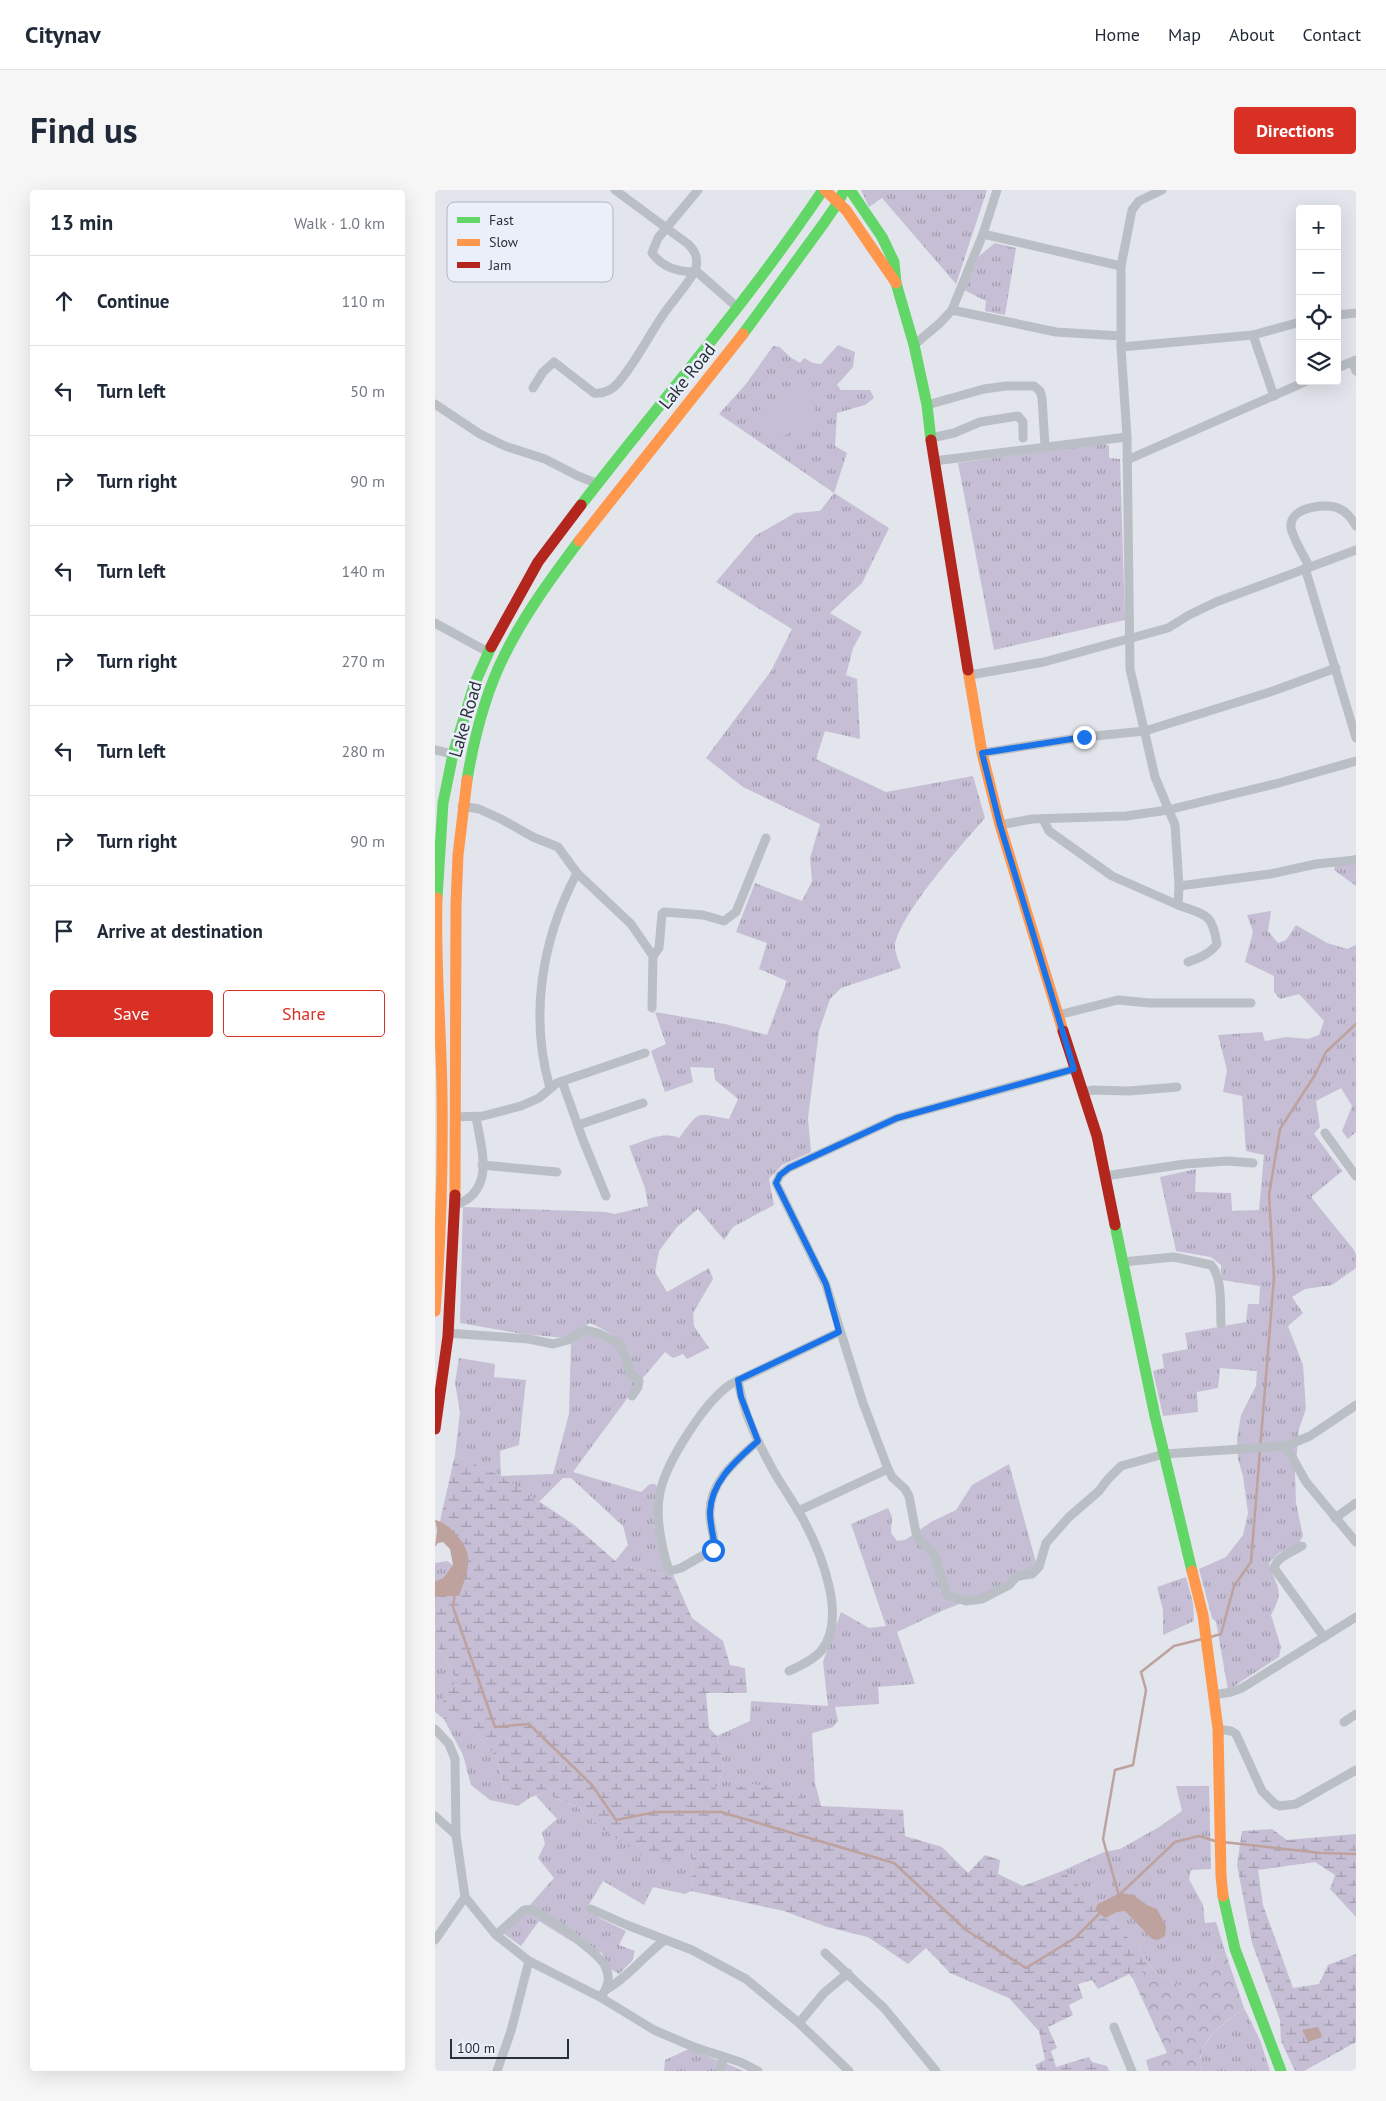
<!DOCTYPE html>
<html lang="en">
<head>
<meta charset="utf-8">
<style>
  body { margin:0; font-family:"PT Sans",sans-serif; background:#f6f6f7; color:#1f2937 }
  .controls { position:absolute; right:15px; top:15px; display:grid; overflow:hidden; border-radius:5px; box-shadow:0 5px 20px #0002 }
  .controls button { width:45px; height:45px; display:grid; place-items:center; padding:0; border:0; border-bottom:1px solid #e0e1e3; background:#fff; color:#1f2937; font:25px sans-serif }
  .scale { position:absolute; left:15px; bottom:12px; width:119px; box-sizing:border-box; padding-left:5px; border:2px solid #293137; border-top:0; font-size:14px; line-height:18px; white-space:nowrap; color:#293137; -webkit-text-stroke:4px #eaeff9; paint-order:stroke }
  .stop { position:absolute; width:15px; height:15px; margin:-11px; border:4px solid #1a73e8; border-radius:50%; background:#fff }
  .stop.end { background:#1a73e8; border-color:#fff; box-shadow:0 1px 5px #0008 }
  .list { margin:0; padding:0; list-style:none }
  h2 { display:flex; justify-content:space-between; align-items:center; height:65px; margin:0; padding:0 20px; font-size:21px }
  h2 small { font-size:16px; font-weight:400; color:#747a83 }
  .list li { display:grid; grid-template-columns:32px 1fr auto; gap:15px; align-items:center; box-sizing:border-box; height:90px; padding:0 20px; border-top:1px solid #e0e1e3 }
  .list b { display:block; font-size:19px; white-space:nowrap }
  .list em { font-size:16px; font-style:normal; color:#747a83 }
  .actions { display:flex; gap:10px; padding:15px 20px }
  .actions a { flex:1; padding:11px 0; border:1px solid #d93025; border-radius:5px; text-align:center; font-size:18px; color:#d93025 }
  .actions .main { background:#d93025; color:#fff }
  .icon { flex:none; width:28px; height:28px; fill:none; stroke:currentColor; stroke-width:2; stroke-linecap:round; stroke-linejoin:round }
  .map { position:relative; flex:none; width:921px; height:1881px; overflow:hidden; border-radius:5px }
  header { display:flex; align-items:center; gap:30px; box-sizing:border-box; height:70px; padding:0 25px; background:#fff; border-bottom:1px solid #e0e1e3 }
  header strong { font-size:24px }
  nav { display:flex; gap:28px; margin-inline-start:auto; font-size:18px }
  .intro { display:flex; align-items:center; justify-content:space-between; box-sizing:border-box; height:120px; padding:0 30px }
  h1 { margin:0; font-size:35px }
  .button { padding:12px 22px; border-radius:5px; background:#d93025; color:#fff; font-size:18px; font-weight:700 }
  main { display:flex; gap:30px; padding:0 30px }
  aside { flex:1; background:#fff; border-radius:5px; box-shadow:0 5px 20px #0002 }
  .map>svg:first-child { display:block }
  .grass { fill:url(#grass-tufts) }
  .forest { fill:url(#forest-crowns) }
  .wetland { fill:url(#wetland-marsh) }
  .pitch { fill:#c5bed4 }
  .water { fill:#bea29e }
  .lines { fill:none; stroke-linecap:round; stroke-linejoin:round }
  .stream { stroke:#bea29e; stroke-width:2.5 }
  .street { stroke:#babfc6; stroke-width:9 }
  .fast { stroke:#63d668; stroke-width:11 }
  .slow { stroke:#ff974d; stroke-width:11 }
  .jam { stroke:#b3261e; stroke-width:11 }
  .route { stroke:#1a73e8; stroke-width:6 }
  .labels { text-anchor:middle; dominant-baseline:central; stroke-width:5; stroke-linejoin:round; paint-order:stroke }
  .street-label { font-size:18px; fill:#293137; stroke:#eaeff9 }
  .key { fill:#eaeff9; stroke:#b0b6bf; stroke-width:1 }
  .key-label { font-size:14px; fill:#293137 }
</style>
</head>
<body>
<header>
<strong>Citynav</strong>
<nav><a>Home</a><a>Map</a><a>About</a><a>Contact</a></nav>
</header>
<div class="intro"><h1>Find us</h1><a class="button">Directions</a></div>
<main>
<aside>
<h2>13 min<small>Walk · 1.0 km</small></h2>
<ul class="list">
<li><svg class="icon" aria-label="ahead" viewBox="0 0 24 24"><path d="M12 20V5M6 11l6-6 6 6"/></svg><div><b>Continue</b></div><em>110 m</em></li>
<li><svg class="icon" aria-label="left" viewBox="0 0 24 24"><path d="M17 20v-9H6M10 6l-5 5 5 5"/></svg><div><b>Turn left</b></div><em>50 m</em></li>
<li><svg class="icon" aria-label="right" viewBox="0 0 24 24"><path d="M7 20v-9h11M14 6l5 5-5 5"/></svg><div><b>Turn right</b></div><em>90 m</em></li>
<li><svg class="icon" aria-label="left" viewBox="0 0 24 24"><path d="M17 20v-9H6M10 6l-5 5 5 5"/></svg><div><b>Turn left</b></div><em>140 m</em></li>
<li><svg class="icon" aria-label="right" viewBox="0 0 24 24"><path d="M7 20v-9h11M14 6l5 5-5 5"/></svg><div><b>Turn right</b></div><em>270 m</em></li>
<li><svg class="icon" aria-label="left" viewBox="0 0 24 24"><path d="M17 20v-9H6M10 6l-5 5 5 5"/></svg><div><b>Turn left</b></div><em>280 m</em></li>
<li><svg class="icon" aria-label="right" viewBox="0 0 24 24"><path d="M7 20v-9h11M14 6l5 5-5 5"/></svg><div><b>Turn right</b></div><em>90 m</em></li>
<li><svg class="icon" aria-label="arrive" viewBox="0 0 24 24"><path d="M6 21V4h12l-3 4 3 4H6"/></svg><div><b>Arrive at destination</b></div></li>
</ul>
<div class="actions"><a class="main">Save</a><a>Share</a></div>
</aside>
<div class="map">
<svg width="921" height="1881" viewBox="0 0 921 1881">
  <defs>
    <pattern id="grass-tufts" width="24" height="20" patternUnits="userSpaceOnUse" patternTransform="scale(1.25)"><rect width="24" height="20" fill="#c5bed4"/><path d="M3 7l-1-3M5 7V3M7 7l1-3M15 17l-1-3M17 17v-4M19 17l1-3" fill="none" stroke="#a09bad"/></pattern>
    <pattern id="forest-crowns" width="20" height="18" patternUnits="userSpaceOnUse" patternTransform="scale(1.25)"><rect width="20" height="18" fill="#c5bed4"/><path d="M2 6a3 3 0 1 1 6 0M12 15a3 3 0 1 1 6 0" fill="none" stroke="#a09bad"/></pattern>
    <pattern id="wetland-marsh" width="20" height="14" patternUnits="userSpaceOnUse" patternTransform="scale(1.25)"><rect width="20" height="14" fill="#c5bed4"/><path d="M1 5h8M5 5V1M11 12h8M15 12V8" fill="none" stroke="#a09bad"/></pattern>
  </defs>
  <rect width="100%" height="100%" fill="#e2e5ec"/>
  <g class="grass">
    <polygon points="426,0 552,0 521,94 447,8 434,17"/>
    <polygon points="560,53 581,58 570,125 550,121 551,111 529,100 544,66"/>
    <path d="M 403,155 L 420,162 L 418,177 L 402,195 L 406,200 L 435,200 L 439,208 L 430,215 L 402,223 L 400,256 L 412,263 L 399,303 L 454,338 L 427,393 L 395,423 L 427,442 L 418,458 L 411,485 L 422,489 L 425,549 L 390,541 L 381,569 L 451,602 L 538,586 L 550,628 C 528,653 463,726 460,756 C 460,763 464,772 466,778 L 406,798 L 395,809 L 384,841 L 373,928 L 376,962 L 347,975 L 334,989 L 339,1015 L 298,1037 L 289,1050 L 263,1019 L 242,1037 L 224,1061 L 220,1082 L 232,1102 L 274,1078 L 278,1089 L 258,1123 L 259,1136 L 274,1158 L 252,1169 L 248,1164 L 238,1168 L 230,1162 L 207,1189 L 196,1180 C 195,1151 178,1144 155,1133 L 131,1148 L 88,1144 L 25,1133 L 28,1017 L 171,1022 L 180,1024 L 213,1016 L 210,998 L 194,956 C 210,951 228,941 244,948 C 265,920 260,923 294,929 L 303,909 L 280,890 L 279,878 L 255,877 L 258,892 L 230,902 L 216,861 L 231,854 L 220,822 L 290,834 L 332,845 L 352,791 L 324,779 L 332,753 L 301,742 L 320,693 L 367,711 L 377,691 L 375,668 L 385,634 L 308,597 L 271,568 L 336,481 L 357,439 L 281,392 L 320,346 L 360,323 L 385,321 L 399,303 L 284,224 L 311,194 L 338,156 L 345,157 L 355,167 L 365,173 L 369,168 L 378,173 L 386,174 Z"/>
    <polygon points="669,253 674,256 674,268 685,269 690,430 559,460 523,273"/>
    <polygon points="921,665 921,696 899,680 902,669"/>
    <path d="M 836,721 L 833,741 L 843,753 L 851,750 L 861,735 L 892,753 L 912,759 L 921,755 L 921,942 L 913,949 L 907,941 L 917,916 L 906,898 L 881,911 L 885,937 L 879,944 L 907,981 L 876,1007 L 919,1060 L 921,1065 L 921,1078 L 897,1095 L 870,1099 L 857,1107 L 868,1123 L 853,1136 L 868,1175 L 871,1219 L 864,1239 L 860,1283 L 861,1313 L 868,1346 L 863,1355 L 844,1363 L 834,1373 C 841,1399 851,1398 836,1425 L 846,1457 L 844,1467 L 793,1500 L 781,1432 L 777,1428 L 764,1379 L 791,1367 L 808,1345 L 813,1323 L 808,1286 L 803,1269 L 802,1248 L 806,1225 L 821,1196 L 822,1181 L 785,1178 L 783,1198 L 762,1202 L 763,1222 L 728,1226 L 718,1181 L 729,1178 L 727,1164 L 753,1159 L 750,1143 L 811,1132 L 813,1114 L 824,1114 L 825,1096 L 787,1090 L 786,1075 L 776,1067 L 741,1061 L 725,987 L 761,979 L 760,1002 L 796,1003 L 797,1021 L 824,1020 L 829,965 L 811,961 L 807,906 L 788,902 L 792,880 L 783,845 L 827,842 L 830,851 L 851,847 L 873,849 L 884,845 L 889,831 L 864,804 L 845,809 L 839,802 L 839,786 L 810,772 L 818,742 L 812,725 Z"/>
    <path d="M 153,1144 L 182,1154 L 202,1195 L 138,1282 L 206,1302 L 215,1294 L 220,1294 C 230,1306 222,1323 219,1338 L 227,1341 L 232,1368 L 239,1387 L 185,1375 L 180,1371 L 193,1355 L 188,1336 L 136,1288 L 128,1288 L 104,1312 L 66,1286 L 20,1265 L 25,1222 L 20,1193 L 24,1168 L 60,1174 L 59,1187 L 91,1190 L 84,1255 L 65,1261 L 66,1286 L 118,1284 L 134,1224 L 136,1153 Z"/>
    <polygon points="574,1274 602,1376 595,1387 509,1420 462,1442 480,1494 443,1497 444,1514 400,1517 403,1531 398,1537 377,1543 380,1593 386,1616 345,1597 280,1601 289,1578 282,1546 315,1531 316,1511 393,1516 388,1472 406,1422 434,1438 451,1436 416,1334 453,1318 457,1327 456,1343 462,1351 470,1350 496,1332 521,1320 537,1295"/>
    <polygon points="12,1371 18,1375 8,1388 0,1391 0,1373"/>
    <polygon points="751,1387 758,1413 759,1431 728,1445 728,1420 722,1397"/>
    <polygon points="0,1455 9,1464 22,1492 36,1537 62,1568 69,1598 96,1607 83,1616 55,1610 36,1595 28,1565 9,1529 0,1522"/>
    <polygon points="741,1596 774,1596 776,1679 756,1680 754,1689 768,1715 770,1733 781,1732 791,1764 777,1768 776,1790 749,1798 721,1783 703,1758 677,1731 665,1728 627,1681 669,1662 685,1659 724,1637 747,1621"/>
    <polygon points="109,1603 144,1618 161,1635 246,1661 254,1661 258,1675 256,1701 250,1704 218,1697 209,1715 168,1691 152,1718 164,1728 191,1741 184,1755 200,1761 197,1771 184,1784 174,1778 167,1763 136,1751 104,1731 86,1756 69,1744 119,1688 103,1668 110,1654 107,1642 122,1629 101,1606"/>
    <path d="M 809,1818 L 825,1850 L 835,1881 L 766,1881 C 759,1851 789,1835 809,1818 Z"/>
    <polygon points="254,1859 302,1878 308,1881 229,1881 230,1870"/>
  </g>
  <path class="forest" d="M 791,1764 L 809,1818 C 788,1835 759,1851 766,1881 L 714,1881 L 711,1870 L 732,1863 L 698,1789 L 715,1775 L 721,1783 L 749,1798 L 775,1790 L 777,1768 Z"/>
  <g class="wetland">
    <path d="M 20,1265 L 66,1286 L 138,1334 L 185,1375 L 239,1387 L 257,1428 L 288,1451 L 295,1475 L 310,1478 L 312,1503 L 271,1503 L 274,1538 L 282,1546 L 289,1578 L 280,1601 L 317,1594 L 345,1597 L 387,1616 L 468,1620 L 470,1646 L 507,1657 L 533,1683 L 550,1665 L 565,1670 L 563,1684 L 588,1696 L 627,1681 L 642,1694 L 665,1727 L 677,1731 L 703,1758 L 715,1775 L 698,1789 L 694,1784 L 663,1799 L 657,1790 L 643,1794 L 648,1808 L 634,1815 L 638,1825 L 613,1837 L 622,1858 L 616,1861 L 621,1877 L 654,1867 L 657,1872 L 672,1876 L 674,1881 L 603,1881 L 600,1875 L 610,1870 L 604,1841 L 574,1808 L 515,1783 L 491,1758 L 473,1774 L 433,1747 L 392,1737 L 349,1721 L 256,1701 L 258,1675 L 254,1661 L 246,1662 L 238,1670 L 217,1672 L 161,1635 L 144,1618 L 109,1603 L 96,1607 L 69,1598 L 62,1568 L 36,1537 L 9,1529 L 8,1502 L 22,1492 L 9,1464 L 0,1455 L 0,1408 L 4,1406 L 24,1405 C 36,1366 38,1357 5,1331 Z"/>
    <polygon points="837,1639 852,1650 921,1644 921,1727 895,1699 900,1685 880,1672 823,1680 828,1715 858,1798 884,1794 893,1775 921,1764 921,1852 869,1881 860,1881 846,1851 845,1830 817,1753 802,1675 807,1641"/>
  </g>
  <polygon class="pitch" points="366,195 384,226 340,251 322,221"/>
  <g class="water">
    <path d="M 0,1330 C 13,1332 32,1353 33,1367 C 35,1378 28,1394 24,1406 L 4,1406 L 0,1408 L 0,1391 L 8,1388 L 18,1375 L 15,1359 L 8,1352 L 3,1353 L 0,1357 L 2,1340 Z"/>
    <polygon points="685,1703 698,1705 712,1715 722,1719 731,1736 730,1746 723,1750 717,1749 690,1721 682,1722 670,1728 660,1720 663,1714"/>
    <polygon points="883,1837 887,1847 873,1852 867,1840"/>
  </g>
  <g class="lines">
    <g class="stream">
      <polyline points="20,1403 18,1417 60,1537 94,1534 157,1595 181,1630 221,1622 286,1622 459,1673 531,1740 591,1778 640,1748 665,1723"/>
      <polyline points="775,1447 786,1444 799,1396 816,1372 839,1087 834,1005 845,939 880,885 891,862 921,834"/>
      <polyline points="788,1652 885,1663 921,1664"/>
      <polyline points="684,1705 740,1652 764,1646 780,1651"/>
      <polyline points="684,1706 668,1649 680,1580 698,1575 711,1500 706,1482 739,1456 767,1449"/>
    </g>
    <g class="street">
      <path d="M 727,0 L 704,11 L 697,20 L 686,76 L 686,157 L 692,247 L 695,479 L 720,587 L 740,635 L 744,696 L 743,715 C 771,725 777,723 782,754 C 775,764 764,768 753,772"/>
      <polyline points="548,44 686,76"/>
      <polyline points="260,80 302,117"/>
      <path d="M 259,82 C 243,82 227,77 217,63 L 223,48 L 263,0"/>
      <polyline points="517,120 621,142 686,146"/>
      <polyline points="902,125 921,123"/>
      <polyline points="818,145 839,206"/>
      <polyline points="479,155 505,133 517,120 548,44 562,0"/>
      <polyline points="686,157 818,145 865,132"/>
      <polyline points="917,172 921,181"/>
      <polyline points="902,178 921,170"/>
      <path d="M 98,198 L 108,182 L 119,172 L 159,203 C 168,204 177,200 183,193 C 201,172 214,145 230,122 C 237,112 258,88 261,78 C 263,67 260,61 253,54 L 180,0"/>
      <polyline points="0,214 45,244 70,256 110,269 143,286 163,294"/>
      <polyline points="492,215 549,199 571,196 599,196 605,201 607,208 610,256"/>
      <polyline points="496,248 519,243 545,232 583,226 588,232 588,248"/>
      <polyline points="692,270 872,191"/>
      <polyline points="499,271 692,247"/>
      <path d="M 874,376 C 869,366 857,347 856,337 C 854,317 892,312 905,319 C 912,322 917,329 921,336"/>
      <polyline points="870,378 921,548"/>
      <polyline points="0,433 53,462"/>
      <polyline points="535,485 609,472 733,438 754,425 781,412 921,360"/>
      <polyline points="0,560 18,564"/>
      <polyline points="547,563 649,547 710,541 835,502 901,478"/>
      <polyline points="27,616 44,619 66,629 98,647 123,657 142,683 196,734 218,766 217,818"/>
      <polyline points="608,629 614,641 677,686 743,715"/>
      <polyline points="565,635 597,629 691,626 733,620 844,593 921,571"/>
      <polyline points="744,696 835,684 881,674 921,670"/>
      <polyline points="218,766 224,758 227,724 229,722 268,725 289,731 301,722 331,648"/>
      <polyline points="623,825 683,810 715,813 816,813"/>
      <polyline points="639,879 462,928 354,978 345,985 341,993 391,1095 428,1213 453,1279 457,1287 470,1299 474,1306 481,1343 484,1349 499,1364 512,1405 531,1411 547,1409 574,1395 582,1386 597,1384 604,1377 611,1353 634,1327 664,1301 673,1289 686,1276 729,1264 851,1256 875,1246 921,1215"/>
      <polyline points="127,891 148,950 171,1006"/>
      <path d="M 115,898 C 94,825 107,749 142,683"/>
      <polyline points="647,902 658,900 694,901 742,897"/>
      <polyline points="20,927 48,926 86,916 104,908 122,893 210,863"/>
      <polyline points="143,935 208,913"/>
      <polyline points="890,943 921,986"/>
      <polyline points="47,975 122,982"/>
      <polyline points="670,986 750,974 793,971 818,973"/>
      <path d="M 19,1016 C 61,1001 47,962 41,927"/>
      <path d="M 687,1072 L 739,1067 L 776,1075 C 788,1088 785,1117 786,1134"/>
      <polyline points="12,1143 94,1149 118,1154 133,1150 151,1140 163,1143 184,1153 193,1173 194,1182 204,1191 203,1197 197,1206"/>
      <path d="M 303,1190 C 308,1223 323,1253 339,1282 C 349,1299 360,1314 369,1331 C 386,1363 413,1429 386,1461 C 378,1470 365,1476 354,1481"/>
      <path d="M 323,1251 C 300,1271 272,1294 275,1328 C 276,1338 280,1349 279,1359 L 246,1378 L 235,1381 C 231,1375 230,1366 228,1359 C 224,1340 221,1321 225,1302 C 232,1271 270,1211 296,1194 L 404,1142"/>
      <polyline points="851,1256 871,1292 921,1352"/>
      <polyline points="363,1321 453,1279"/>
      <polyline points="900,1328 921,1313"/>
      <path d="M 867,1356 C 857,1362 842,1367 839,1378 L 889,1447"/>
      <polyline points="779,1505 796,1502 807,1498 921,1427"/>
      <polyline points="909,1532 921,1524"/>
      <polyline points="0,1539 14,1554 20,1569 21,1645 30,1707 61,1745 94,1771 165,1807 219,1840 259,1857 305,1872 323,1881"/>
      <polyline points="783,1539 796,1541 801,1544 827,1601 840,1614 845,1616 861,1614 921,1580"/>
      <polyline points="0,1626 21,1645"/>
      <polyline points="156,1719 192,1735 257,1760 311,1789 364,1833 414,1881"/>
      <path d="M 61,1745 L 89,1720 C 93,1719 96,1719 100,1721 C 114,1728 164,1763 170,1776 C 176,1787 173,1799 165,1807"/>
      <polyline points="0,1750 30,1707"/>
      <polyline points="390,1763 449,1818 501,1881"/>
      <path d="M 172,1799 C 194,1787 209,1765 230,1750"/>
      <polyline points="364,1833 389,1803 413,1783"/>
      <polyline points="679,1837 697,1881"/>
      <polyline points="62,1881 76,1841 94,1771"/>
      <polyline points="285,1881 289,1867"/>
    </g>
    <g class="fast">
      <polyline points="415,0 447,47 459,72 461,93 479,155 492,215 496,250"/>
      <polyline points="308,144 389,33 404,11 409,0"/>
      <path d="M 146,315 C 227,210 314,110 388,0"/>
      <path d="M 32,590 C 39,548 50,504 69,466 C 89,425 117,387 144,351"/>
      <polyline points="2,708 8,613 18,564 39,495 56,457"/>
      <polyline points="680,1035 720,1226 757,1381"/>
      <polyline points="788,1706 800,1759 846,1881"/>
    </g>
    <g class="slow">
      <polyline points="390,0 411,20 461,93"/>
      <polyline points="144,351 308,144"/>
      <polyline points="533,480 547,563 565,635 628,841"/>
      <polyline points="20,1005 21,714 23,665 32,590"/>
      <path d="M 0,1121 C 6,1048 8,975 7,902 C 6,837 0,773 2,708"/>
      <polyline points="757,1381 768,1425 783,1539 786,1686 788,1706"/>
    </g>
    <g class="jam">
      <polyline points="496,250 533,480"/>
      <polyline points="56,457 103,372 146,315"/>
      <polyline points="628,841 662,946 680,1035"/>
      <polyline points="0,1239 13,1146 20,1005"/>
    </g>
  </g>
  <g class="lines">
    <path class="route" d="M 278,1360 L 280,1357 C 278,1345 275,1334 275,1322 C 276,1291 302,1270 323,1251 L 306,1207 L 303,1190 L 404,1142 L 391,1094 L 341,993 L 345,985 L 354,978 L 462,928 L 639,879 L 565,635 L 547,563 L 649,547"/>
  </g>
  <g class="labels">
    <g class="street-label">
      <text transform="translate(252 186) rotate(-51)">Lake Road</text>
      <text transform="translate(30 529) rotate(-74)">Lake Road</text>
    </g>
  </g>
  <rect x="12" y="12" width="166" height="80" rx="8" class="key"/>
  <rect x="22" y="27" width="23" height="6" fill="#63d668"/>
  <rect x="22" y="49" width="23" height="7" fill="#ff974d"/>
  <rect x="22" y="72" width="23" height="6" fill="#b3261e"/>
  <g class="key-label">
    <text x="54" y="35">Fast</text>
    <text x="54" y="57">Slow</text>
    <text x="54" y="80">Jam</text>
  </g>
</svg>
<div class="controls">
<button>+</button>
<button>−</button>
<button><svg class="icon" aria-label="locate" viewBox="0 0 24 24"><circle cx="12" cy="12" r="6"/><path d="M12 2v4M12 18v4M2 12h4M18 12h4"/></svg></button>
<button><svg class="icon" aria-label="layers" viewBox="0 0 24 24"><path d="M12 4l9 5-9 5-9-5zM3 14l9 5 9-5"/></svg></button>
</div>
<div class="scale">100 m</div>
<div class="stop" style="left:278px;top:1360px"></div>
<div class="stop end" style="left:649px;top:547px"></div>
</div>
</main>
</body>
</html>
